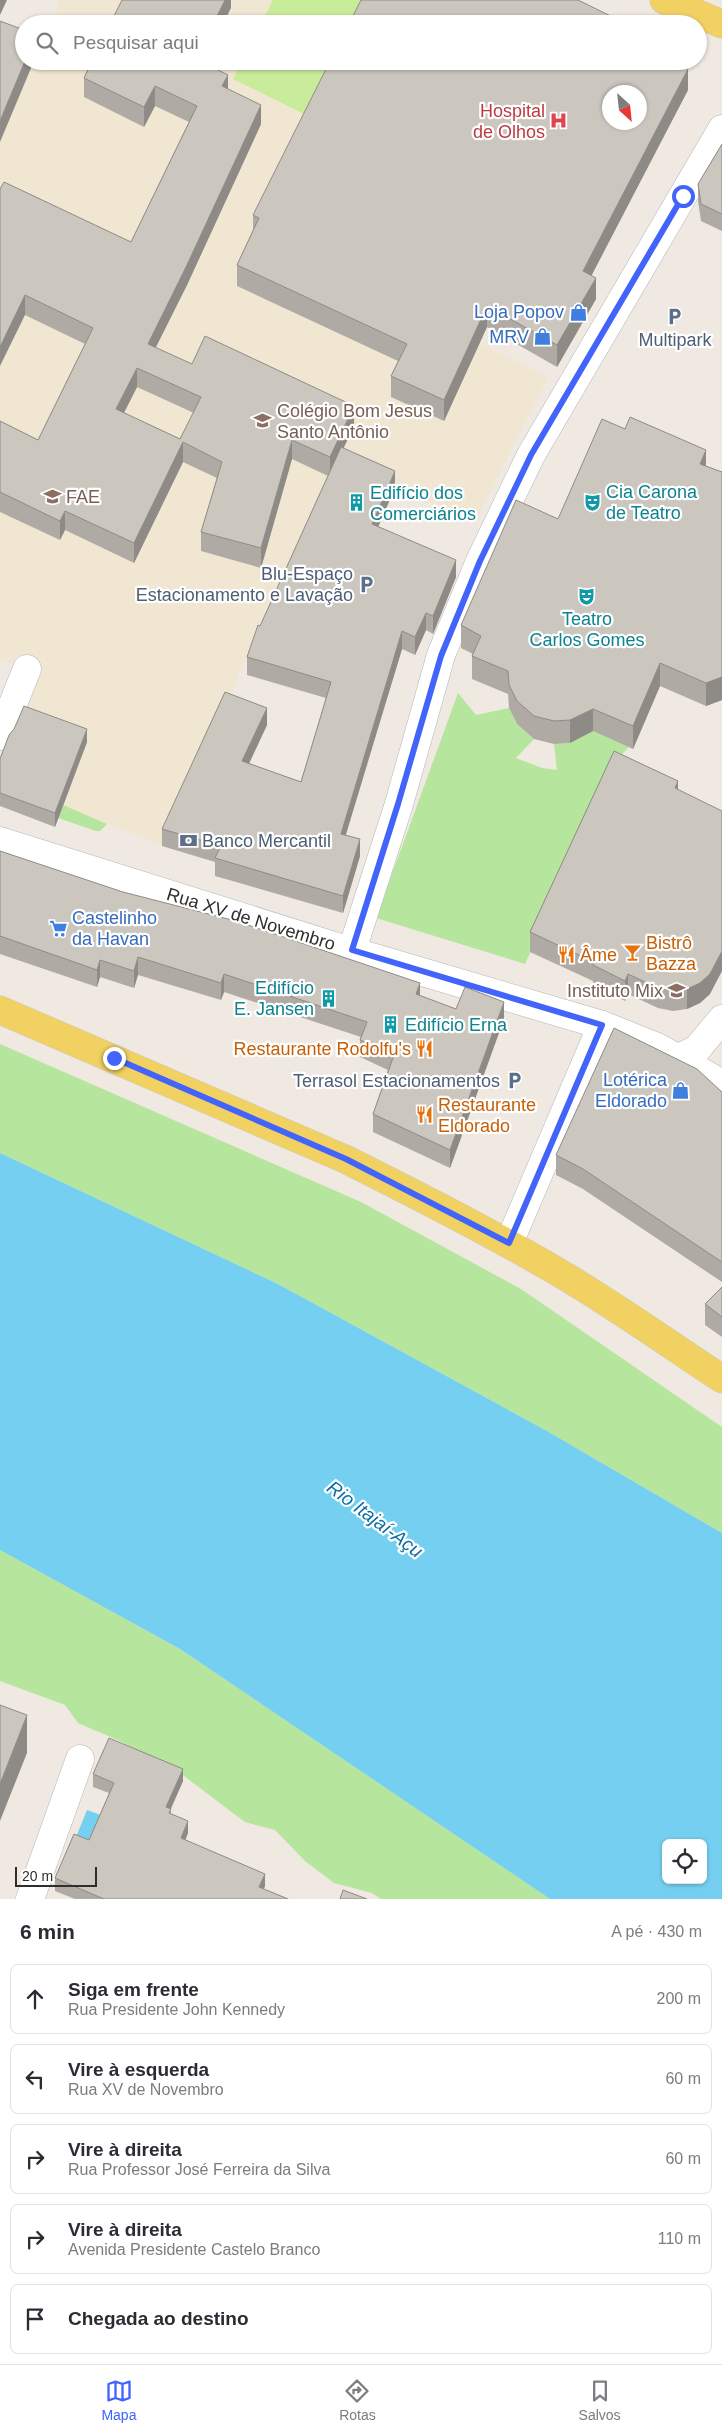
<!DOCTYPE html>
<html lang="pt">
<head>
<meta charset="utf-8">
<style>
  body { margin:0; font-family:Arial,sans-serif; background:#f7f7f7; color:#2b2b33 }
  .controls { position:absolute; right:15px; bottom:15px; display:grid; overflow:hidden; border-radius:8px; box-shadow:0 1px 4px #0004 }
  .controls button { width:45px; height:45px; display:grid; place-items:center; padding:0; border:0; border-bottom:1px solid #e1e1e2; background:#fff; color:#2b2b33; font:25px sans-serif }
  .compass { position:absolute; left:602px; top:85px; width:45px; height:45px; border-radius:50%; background:#fff; box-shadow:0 1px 4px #0004; rotate:153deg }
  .scale { position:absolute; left:15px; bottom:12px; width:82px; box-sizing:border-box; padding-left:5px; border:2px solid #2e2e2e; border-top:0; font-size:14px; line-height:18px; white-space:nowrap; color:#2e2e2e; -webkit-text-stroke:4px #fff; paint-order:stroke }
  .stop { position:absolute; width:15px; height:15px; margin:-11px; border:4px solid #4264fb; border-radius:50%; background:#fff }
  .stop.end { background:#4264fb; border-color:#fff; box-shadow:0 1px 5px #0008 }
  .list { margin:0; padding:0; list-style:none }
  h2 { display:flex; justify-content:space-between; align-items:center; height:65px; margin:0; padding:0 20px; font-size:21px }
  h2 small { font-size:16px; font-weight:400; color:#7c7c81 }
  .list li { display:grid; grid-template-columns:32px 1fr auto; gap:15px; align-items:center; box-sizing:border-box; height:70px; margin:0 10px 10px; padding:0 10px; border:1px solid #e1e1e2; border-radius:8px }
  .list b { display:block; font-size:19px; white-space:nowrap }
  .list p { margin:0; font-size:16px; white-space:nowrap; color:#7c7c81 }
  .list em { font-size:16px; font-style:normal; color:#7c7c81 }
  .icon { flex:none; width:28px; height:28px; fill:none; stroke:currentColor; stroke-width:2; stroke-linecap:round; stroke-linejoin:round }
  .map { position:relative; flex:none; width:722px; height:1899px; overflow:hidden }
  .search { position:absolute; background:#fff; box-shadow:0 1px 4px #0004; left:15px; right:15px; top:15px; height:55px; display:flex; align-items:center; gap:12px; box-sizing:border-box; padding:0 18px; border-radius:28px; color:#7c7c81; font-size:19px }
  .sheet { height:465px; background:#fff }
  nav { display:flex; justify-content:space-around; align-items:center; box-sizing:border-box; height:70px; border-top:1px solid #e1e1e2; background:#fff; font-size:14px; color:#7c7c81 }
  nav a { display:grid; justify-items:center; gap:2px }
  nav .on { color:#4264fb }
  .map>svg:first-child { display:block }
  .education { fill:#f0e6d1 }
  .green { fill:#b6e59e }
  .pitch { fill:#c9ec9a }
  .water { fill:#75cff0; fill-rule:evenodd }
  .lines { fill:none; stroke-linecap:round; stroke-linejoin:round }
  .street-casing { stroke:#b4b7c1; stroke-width:29 }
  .secondary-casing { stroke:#b4b7c1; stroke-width:29 }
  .primary-casing { stroke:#c9c9c9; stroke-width:29 }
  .street { stroke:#fff; stroke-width:28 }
  .secondary { stroke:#fff; stroke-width:28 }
  .primary { stroke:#f2d163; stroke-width:28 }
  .wall { fill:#afaba4; fill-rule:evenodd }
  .shaded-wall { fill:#8e8b86 }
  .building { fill:#cbc7bf; stroke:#8e8b86; fill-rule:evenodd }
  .route { stroke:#4264fb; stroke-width:6 }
  .labels { text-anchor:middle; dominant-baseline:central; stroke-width:4.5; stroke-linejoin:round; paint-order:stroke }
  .health-label { font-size:18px; fill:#be3a42; stroke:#fff; text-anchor:end }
  .shop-label { font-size:18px; fill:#366cbe; stroke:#fff; text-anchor:end }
  .service-label { font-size:18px; fill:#4e5e75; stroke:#fff; text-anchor:end }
  .education-label { font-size:18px; fill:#785e54; stroke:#fff; text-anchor:start }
  .culture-label { font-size:18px; fill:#0d838f; stroke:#fff; text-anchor:start }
  .street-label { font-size:18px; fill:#2e2e2e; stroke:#fff }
  .food-label { font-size:18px; fill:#c56008; stroke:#fff; text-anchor:start }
  .water-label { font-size:19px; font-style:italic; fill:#0d6fa3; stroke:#fff }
</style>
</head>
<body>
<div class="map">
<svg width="722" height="1899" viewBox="0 0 722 1899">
  <rect width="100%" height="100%" fill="#efe9e1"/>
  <g class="education">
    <polygon points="60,0 555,0 551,24 50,24"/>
    <polygon points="34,61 532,61 410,308 548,377 475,522 341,465 282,595 272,591 225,709 162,846 63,805 87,743 20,718 27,669 0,660 0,142"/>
  </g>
  <g class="green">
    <polygon points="458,693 476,715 509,708 517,724 534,739 516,758 542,768 557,770 554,744 570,743 591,730 629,747 622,754 525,964 376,918"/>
    <polygon points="63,805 107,824 100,831 96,831 58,818"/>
    <polygon points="0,1044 361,1202 521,1289 722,1427 722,1533 547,1431 278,1284 0,1153"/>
    <polygon points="0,1550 180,1649 550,1899 381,1899 372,1893 334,1883 305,1861 275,1830 245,1822 184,1776 120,1741 78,1723 65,1705 0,1681"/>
  </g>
  <g class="pitch">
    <polygon points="273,0 363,0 351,24 261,24"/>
    <polygon points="242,61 332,61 306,115 233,79"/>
  </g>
  <g class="water">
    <path d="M 0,1153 L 278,1284 L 547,1431 L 722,1533 L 722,1899 L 550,1899 L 180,1649 L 0,1550 ZM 666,1843 L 703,1843 L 703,1880 L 666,1880 Z"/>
    <polygon points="87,1810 101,1815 87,1848 74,1842"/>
  </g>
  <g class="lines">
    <defs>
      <g id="street">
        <polyline points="0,736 27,669"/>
        <polyline points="352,950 399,804 441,655 480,561 531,455 722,129"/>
        <polyline points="30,1899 80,1759"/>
      </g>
      <g id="secondary">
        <polyline points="0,841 331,945 602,1025 657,1047 712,1078 722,1087"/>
        <polyline points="677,1059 697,1049 722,1019"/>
        <polyline points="509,1243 602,1025"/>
      </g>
      <g id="primary">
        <polyline points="664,0 722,24"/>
        <path d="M 0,1010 L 345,1159 C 419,1196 492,1233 563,1275 C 617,1307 669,1344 722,1379"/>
      </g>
    </defs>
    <use href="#street" class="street-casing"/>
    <use href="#secondary" class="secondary-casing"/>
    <use href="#primary" class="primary-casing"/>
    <use href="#street" class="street"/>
    <use href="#secondary" class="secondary"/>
    <use href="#primary" class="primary"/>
  </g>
  <g class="wall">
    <path d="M 203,63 L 261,124 L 187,285 L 155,348 L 192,364 L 354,426 L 343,448 L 395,488 L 378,526 L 456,577 L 433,634 L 426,630 L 415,655 L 402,649 L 345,835 L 360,856 L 343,913 L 215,876 L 215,862 L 162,846 L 162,829 L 267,725 L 249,764 L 301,782 L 326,698 L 247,675 L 247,657 L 328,476 L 292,459 L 261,568 L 201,551 L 201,532 L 217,478 L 183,462 L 134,563 L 65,530 L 60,540 L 0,512 L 0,421 L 38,440 L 85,344 L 25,315 L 0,189 L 131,242 L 189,122 L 155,106 L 144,127 L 84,97 L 84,78 ZM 137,387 L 194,413 L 180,439 L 124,413 Z"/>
    <polygon points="688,90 591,275 596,299 557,367 487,327 444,421 391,397 391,376 398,361 237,286 237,265 253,230 253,215"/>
    <polygon points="722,144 722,231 701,221 698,201 698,184"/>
    <polygon points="706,466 722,472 722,700 706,706 660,686 633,749 593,731 570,743 554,744 534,739 517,724 509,708 508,694 472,679 472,656 473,654 461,648 461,625 558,519"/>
    <polygon points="87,742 55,827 0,806 0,759"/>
    <polygon points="678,790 710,994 700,1003 687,1009 673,1011 658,1008 628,994 625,1001 593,985 593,981 530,952 530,932"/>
    <polygon points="0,851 456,1009 504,1019 450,1168 373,1132 373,1114 388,1070 360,1057 360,1040 361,1037 224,992 221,1000 138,975 134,988 100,977 97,987 0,954"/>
    <polygon points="722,1092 722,1282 583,1189 556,1175 556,1155"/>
    <polygon points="722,1287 722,1337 705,1325 705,1304"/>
    <polygon points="93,1774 183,1781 171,1809 171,1814 188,1833 185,1840 265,1886 264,1889 289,1899 75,1899 55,1891 55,1878 89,1840 109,1793 93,1787"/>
  </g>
  <g class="shaded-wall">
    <polygon points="0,0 7,0 0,15"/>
    <polygon points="225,0 231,0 231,8 223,24 213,24"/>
    <polygon points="25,61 34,61 0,142 0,121"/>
    <polygon points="688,69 688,90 583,292 583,271"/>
    <polygon points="228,75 228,94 222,86"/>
    <polygon points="155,86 155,106 144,127 144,107"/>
    <polygon points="261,105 261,124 187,285 148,363 148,344"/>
    <polygon points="596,278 596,299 557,367 557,345"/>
    <polygon points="25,295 25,315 0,366 0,347"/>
    <polygon points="487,306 487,327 444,421 444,400"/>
    <polygon points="137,368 137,387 116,428 116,409"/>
    <polygon points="354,406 354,426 330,477 330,457"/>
    <polygon points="292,440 292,459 261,568 261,548"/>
    <polygon points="183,442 183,462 134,563 134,543"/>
    <polygon points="706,450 706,473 700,464"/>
    <polygon points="395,471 395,488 372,541 372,524"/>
    <polygon points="65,511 65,530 60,540 60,521"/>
    <polygon points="456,560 456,577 433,634 433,616"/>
    <polygon points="426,613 426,630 415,655 415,637"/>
    <polygon points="402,631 402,649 341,851 341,834"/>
    <polygon points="660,663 660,686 633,749 633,726"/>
    <polygon points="722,677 722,700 706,706 706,683"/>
    <polygon points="267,708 267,725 242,778 242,761"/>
    <polygon points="593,709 593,731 570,743 570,720"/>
    <polygon points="87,729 87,742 55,827 55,813"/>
    <polygon points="678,781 678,801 675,788"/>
    <polygon points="360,839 360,856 343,913 343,896"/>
    <polygon points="722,951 722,971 710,994 700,1003 687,1009 687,989"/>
    <polygon points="138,957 138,975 134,988 134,971"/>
    <polygon points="100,960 100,977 97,987 97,970"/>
    <polygon points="224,974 224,992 221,1000 221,983"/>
    <polygon points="628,974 628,994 625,1001 625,981"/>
    <polygon points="420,983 420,1001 416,994"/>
    <polygon points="504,1002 504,1019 450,1168 450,1150"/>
    <polygon points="27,1715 27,1753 0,1821 0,1784"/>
    <polygon points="183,1769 183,1781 166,1819 166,1807"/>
    <polygon points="188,1821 188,1833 181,1851 181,1838"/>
    <polygon points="265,1874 265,1886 259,1899 259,1887"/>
  </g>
  <g class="building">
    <polygon points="122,0 225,0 213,24 110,24"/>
    <polygon points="361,0 578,0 627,24 349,24"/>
    <polygon points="0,21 24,30 24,61 25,61 0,121"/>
    <path d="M 92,61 L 200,61 L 228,75 L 222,86 L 261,105 L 187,265 L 148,344 L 192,364 L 205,336 L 354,406 L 330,457 L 292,440 L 261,548 L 201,532 L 222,462 L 183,442 L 134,543 L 65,511 L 60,521 L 0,492 L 0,421 L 38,440 L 93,328 L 25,295 L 0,347 L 0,189 L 4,182 L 131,242 L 197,106 L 155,86 L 144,107 L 84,78 ZM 137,368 L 201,397 L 180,439 L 116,409 Z"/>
    <path d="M 330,61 L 673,61 L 688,69 L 583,271 L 596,278 L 557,345 L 487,306 L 444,400 L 391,376 L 407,344 L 237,265 L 259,218 L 253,215 ZM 610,92 L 640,92 L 640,122 L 610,122 Z"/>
    <polygon points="722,144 722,214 701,204 698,184"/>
    <polygon points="630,417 706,450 700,464 722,472 722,677 706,683 660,663 633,726 593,709 570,720 554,721 534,716 517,701 509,685 508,671 472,656 481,636 461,625 516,500 558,519 602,419 625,429"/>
    <polygon points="341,447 395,471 372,524 456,560 433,616 426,613 415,637 402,631 341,834 360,839 343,896 215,858 221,846 162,829 225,692 267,708 242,761 301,782 331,682 247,657 258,625 260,626"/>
    <polygon points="24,706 87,729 55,813 0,793 0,759 9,735 14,729"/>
    <polygon points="614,751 678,781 675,788 722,811 722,951 710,974 700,983 687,989 673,990 658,988 628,974 625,981 593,965 594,962 530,932"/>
    <polygon points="0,851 123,892 236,921 420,983 416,994 456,1009 465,987 504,1002 450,1150 373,1114 394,1055 360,1040 367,1022 224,974 221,983 138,957 134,971 100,960 97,970 0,936"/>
    <polygon points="614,1028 697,1069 722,1092 722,1262 583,1169 556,1155"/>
    <polygon points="722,1287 722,1317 705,1304"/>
    <polygon points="0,1705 27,1715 0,1784"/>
    <polygon points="109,1738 183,1769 166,1807 171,1809 169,1813 188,1821 181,1838 265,1874 259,1887 288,1899 104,1899 55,1878 74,1834 89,1840 114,1783 93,1774"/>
    <polygon points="343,1890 367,1899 340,1899"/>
  </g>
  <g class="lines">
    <polyline class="route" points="114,1058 346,1159 509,1243 602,1025 352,950 398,804 441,656 480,561 531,455 683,196"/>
  </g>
  <defs>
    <symbol id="hospital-bare" viewBox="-9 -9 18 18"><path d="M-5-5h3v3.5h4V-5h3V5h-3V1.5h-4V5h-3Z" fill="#e0444e" stroke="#fff" stroke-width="2.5" paint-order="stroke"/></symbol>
    <symbol id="shop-bare" viewBox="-9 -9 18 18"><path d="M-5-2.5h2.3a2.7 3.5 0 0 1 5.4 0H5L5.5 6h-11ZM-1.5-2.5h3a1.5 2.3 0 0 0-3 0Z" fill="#3f7fe0" stroke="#fff" stroke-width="2.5" paint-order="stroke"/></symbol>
    <symbol id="parking-bare" viewBox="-9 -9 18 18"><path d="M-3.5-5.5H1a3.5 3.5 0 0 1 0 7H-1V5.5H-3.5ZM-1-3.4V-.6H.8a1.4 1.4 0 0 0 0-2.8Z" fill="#5c6f8a" stroke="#fff" stroke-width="2.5" paint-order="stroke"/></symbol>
    <symbol id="school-bare" viewBox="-9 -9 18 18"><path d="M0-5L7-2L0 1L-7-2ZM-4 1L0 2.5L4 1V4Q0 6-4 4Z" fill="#8d6e63" stroke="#fff" stroke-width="2.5" paint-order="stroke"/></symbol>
    <symbol id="university-bare" viewBox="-9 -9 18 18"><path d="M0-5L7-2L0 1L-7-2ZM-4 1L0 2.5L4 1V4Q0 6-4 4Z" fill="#8d6e63" stroke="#fff" stroke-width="2.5" paint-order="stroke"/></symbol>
    <symbol id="theatre-bare" viewBox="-9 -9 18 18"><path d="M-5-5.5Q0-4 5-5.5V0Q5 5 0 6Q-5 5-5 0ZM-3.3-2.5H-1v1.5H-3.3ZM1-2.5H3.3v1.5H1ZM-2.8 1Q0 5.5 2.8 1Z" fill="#0f9aa8" stroke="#fff" stroke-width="2.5" paint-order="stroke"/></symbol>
    <symbol id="building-bare" viewBox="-9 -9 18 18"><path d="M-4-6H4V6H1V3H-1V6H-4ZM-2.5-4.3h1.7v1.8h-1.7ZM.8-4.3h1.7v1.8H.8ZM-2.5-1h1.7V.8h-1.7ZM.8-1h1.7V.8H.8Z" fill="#0f9aa8" stroke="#fff" stroke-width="2.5" paint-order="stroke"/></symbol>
    <symbol id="bank-bare" viewBox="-9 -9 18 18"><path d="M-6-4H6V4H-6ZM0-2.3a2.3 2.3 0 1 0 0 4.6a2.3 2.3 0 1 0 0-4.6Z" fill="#5c6f8a" stroke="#fff" stroke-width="2.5" paint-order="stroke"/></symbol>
    <symbol id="supermarket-bare" viewBox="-9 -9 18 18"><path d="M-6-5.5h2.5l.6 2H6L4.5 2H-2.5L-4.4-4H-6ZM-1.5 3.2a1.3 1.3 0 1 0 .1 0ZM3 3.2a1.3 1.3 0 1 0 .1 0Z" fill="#3f7fe0" stroke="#fff" stroke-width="2.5" paint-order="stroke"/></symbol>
    <symbol id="bar-bare" viewBox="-9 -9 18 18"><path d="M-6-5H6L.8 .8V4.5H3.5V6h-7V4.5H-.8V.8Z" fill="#e8710a" stroke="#fff" stroke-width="2.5" paint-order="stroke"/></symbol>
    <symbol id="restaurant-bare" viewBox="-9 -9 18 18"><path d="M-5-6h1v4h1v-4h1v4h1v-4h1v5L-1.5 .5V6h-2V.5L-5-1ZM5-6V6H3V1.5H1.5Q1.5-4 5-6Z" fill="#e8710a" stroke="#fff" stroke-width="2.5" paint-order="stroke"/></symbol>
  </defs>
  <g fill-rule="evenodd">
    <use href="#hospital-bare" x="546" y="108" width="25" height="25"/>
    <use href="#shop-bare" x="566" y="300" width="25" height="25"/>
    <use href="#parking-bare" x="662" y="304" width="25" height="25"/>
    <use href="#shop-bare" x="530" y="324" width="25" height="25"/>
    <use href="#school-bare" x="250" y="408" width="25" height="25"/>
    <use href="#university-bare" x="40" y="484" width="25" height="25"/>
    <use href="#theatre-bare" x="580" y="490" width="25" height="25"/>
    <use href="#building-bare" x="344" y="490" width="25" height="25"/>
    <use href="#parking-bare" x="354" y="572" width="25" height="25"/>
    <use href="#theatre-bare" x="574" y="584" width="25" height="25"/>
    <use href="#bank-bare" x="176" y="828" width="25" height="25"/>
    <use href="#supermarket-bare" x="46" y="916" width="25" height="25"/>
    <use href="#bar-bare" x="620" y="940" width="25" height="25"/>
    <use href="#restaurant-bare" x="554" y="942" width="25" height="25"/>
    <use href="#university-bare" x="664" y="978" width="25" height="25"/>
    <use href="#building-bare" x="316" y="986" width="25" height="25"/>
    <use href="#building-bare" x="378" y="1012" width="25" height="25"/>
    <use href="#restaurant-bare" x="412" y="1036" width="25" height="25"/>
    <use href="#parking-bare" x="502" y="1068" width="25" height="25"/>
    <use href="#shop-bare" x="668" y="1078" width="25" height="25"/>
    <use href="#restaurant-bare" x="412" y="1102" width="25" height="25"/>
  </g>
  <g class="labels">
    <g class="health-label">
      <text x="545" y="111">Hospital<tspan x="545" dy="21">de Olhos</tspan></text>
    </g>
    <g class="shop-label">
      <text x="564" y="312">Loja Popov</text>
      <text x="529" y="337">MRV</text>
      <text x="72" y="918" text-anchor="start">Castelinho<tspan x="72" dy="21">da Havan</tspan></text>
      <text x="667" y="1080">Lotérica<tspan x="667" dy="21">Eldorado</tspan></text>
    </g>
    <g class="service-label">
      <text x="675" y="340" text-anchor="middle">Multipark</text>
      <text x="353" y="574">Blu-Espaço<tspan x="353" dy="21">Estacionamento e Lavação</tspan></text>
      <text x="202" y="841" text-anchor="start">Banco Mercantil</text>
      <text x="500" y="1081">Terrasol Estacionamentos</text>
    </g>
    <g class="education-label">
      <text x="277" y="411">Colégio Bom Jesus<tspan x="277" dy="21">Santo Antônio</tspan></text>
      <text x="66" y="497">FAE</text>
      <text x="663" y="991" text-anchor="end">Instituto Mix</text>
    </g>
    <g class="culture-label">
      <text x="606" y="492">Cia Carona<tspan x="606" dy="21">de Teatro</tspan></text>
      <text x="370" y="493">Edifício dos<tspan x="370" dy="21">Comerciários</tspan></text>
      <text x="587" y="619" text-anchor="middle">Teatro<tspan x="587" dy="21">Carlos Gomes</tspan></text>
      <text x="314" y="988" text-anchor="end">Edifício<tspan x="314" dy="21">E. Jansen</tspan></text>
      <text x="405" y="1025">Edifício Erna</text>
    </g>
    <g class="street-label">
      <text transform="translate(251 919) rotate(17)">Rua XV de Novembro</text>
    </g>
    <g class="food-label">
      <text x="646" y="943">Bistrô<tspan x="646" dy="21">Bazza</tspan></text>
      <text x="580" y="955">Âme</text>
      <text x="411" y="1049" text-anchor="end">Restaurante Rodolfu's</text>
      <text x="438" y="1105">Restaurante<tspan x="438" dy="21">Eldorado</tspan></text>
    </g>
    <g class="water-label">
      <text transform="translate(375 1519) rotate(37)">Rio Itajaí-Açu</text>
    </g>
  </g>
</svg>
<div class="controls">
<button><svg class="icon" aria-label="locate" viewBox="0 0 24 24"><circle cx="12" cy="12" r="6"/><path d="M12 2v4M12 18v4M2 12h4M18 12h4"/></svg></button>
</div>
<svg class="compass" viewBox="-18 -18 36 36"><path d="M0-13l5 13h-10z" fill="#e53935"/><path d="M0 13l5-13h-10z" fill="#7c7c81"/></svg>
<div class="scale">20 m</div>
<div class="stop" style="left:683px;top:196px"></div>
<div class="stop end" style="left:114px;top:1058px"></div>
<div class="search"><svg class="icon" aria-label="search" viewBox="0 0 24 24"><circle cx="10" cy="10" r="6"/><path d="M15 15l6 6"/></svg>Pesquisar aqui</div>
</div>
<section class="sheet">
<h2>6 min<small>A pé · 430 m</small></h2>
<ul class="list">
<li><svg class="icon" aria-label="ahead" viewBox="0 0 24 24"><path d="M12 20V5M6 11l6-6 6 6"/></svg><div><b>Siga em frente</b><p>Rua Presidente John Kennedy</p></div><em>200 m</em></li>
<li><svg class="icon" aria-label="left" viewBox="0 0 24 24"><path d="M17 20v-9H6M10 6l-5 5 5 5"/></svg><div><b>Vire à esquerda</b><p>Rua XV de Novembro</p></div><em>60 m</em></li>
<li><svg class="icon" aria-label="right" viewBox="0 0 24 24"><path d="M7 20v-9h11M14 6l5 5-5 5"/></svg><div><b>Vire à direita</b><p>Rua Professor José Ferreira da Silva</p></div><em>60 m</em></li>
<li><svg class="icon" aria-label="right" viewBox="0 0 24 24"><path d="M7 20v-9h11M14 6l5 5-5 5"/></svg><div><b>Vire à direita</b><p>Avenida Presidente Castelo Branco</p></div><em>110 m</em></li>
<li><svg class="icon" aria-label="arrive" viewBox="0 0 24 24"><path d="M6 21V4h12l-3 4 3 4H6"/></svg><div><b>Chegada ao destino</b></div></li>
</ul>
</section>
<nav>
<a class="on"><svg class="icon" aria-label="map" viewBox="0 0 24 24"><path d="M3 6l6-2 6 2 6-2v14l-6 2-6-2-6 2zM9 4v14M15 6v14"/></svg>Mapa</a>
<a><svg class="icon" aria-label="directions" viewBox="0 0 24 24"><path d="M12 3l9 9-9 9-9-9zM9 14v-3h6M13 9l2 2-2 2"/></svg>Rotas</a>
<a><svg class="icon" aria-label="saved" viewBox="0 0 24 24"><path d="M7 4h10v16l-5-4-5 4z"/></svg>Salvos</a>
</nav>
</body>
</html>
